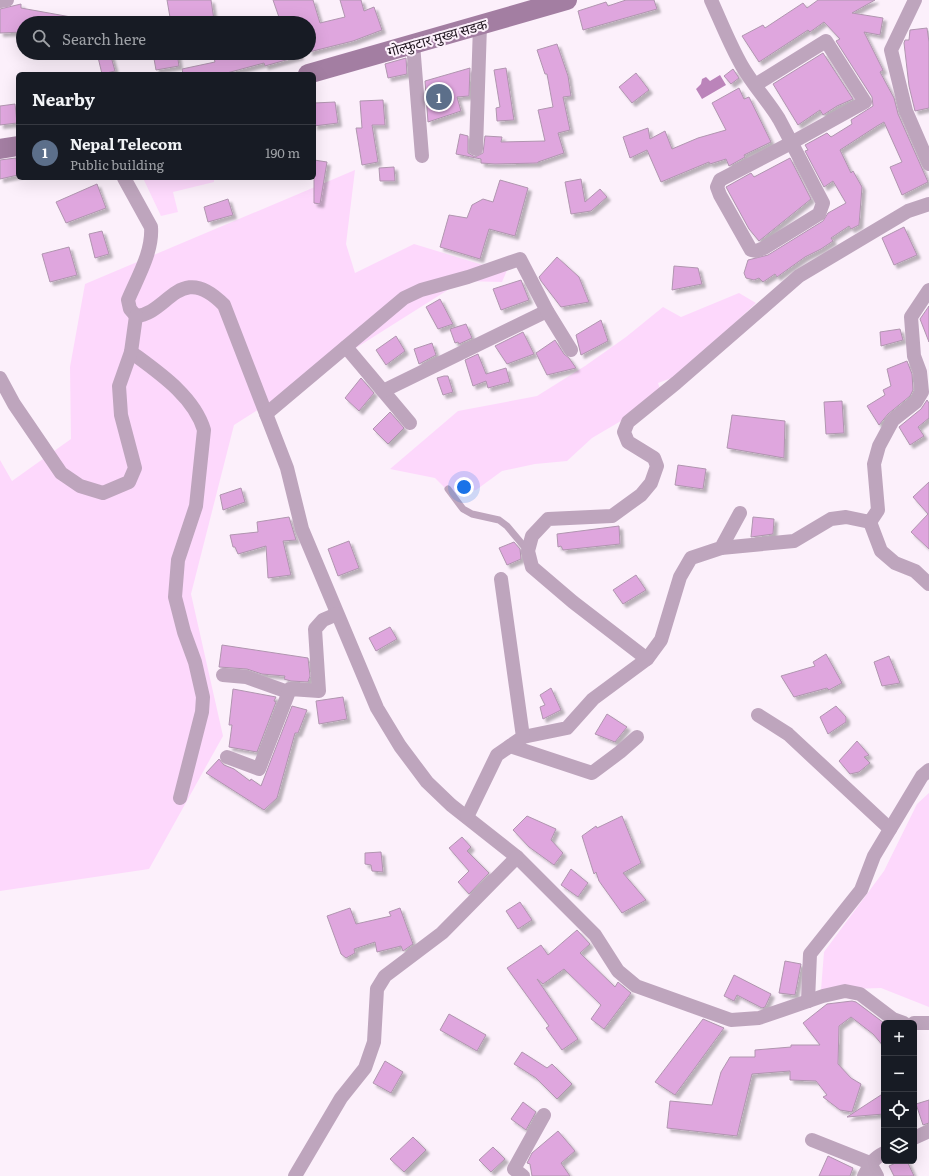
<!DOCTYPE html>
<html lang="en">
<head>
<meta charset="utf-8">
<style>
  body { margin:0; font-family:Literata,"Noto Sans Devanagari",serif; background:#20242c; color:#f1f3f6 }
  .controls { position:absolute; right:12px; bottom:12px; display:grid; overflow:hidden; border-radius:6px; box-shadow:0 4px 16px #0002 }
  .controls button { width:36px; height:36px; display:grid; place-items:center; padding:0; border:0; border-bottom:1px solid #363941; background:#171b24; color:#f1f3f6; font:20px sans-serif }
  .you { position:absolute; left:464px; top:487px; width:14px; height:14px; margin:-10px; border:3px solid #fff; border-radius:50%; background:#1a73e8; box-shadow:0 0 0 6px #1a73e833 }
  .badge { display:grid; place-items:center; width:26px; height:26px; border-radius:50%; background:#0b8043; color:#fff; font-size:13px; font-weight:700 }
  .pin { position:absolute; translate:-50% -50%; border:2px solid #fff; box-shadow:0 1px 4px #0006 }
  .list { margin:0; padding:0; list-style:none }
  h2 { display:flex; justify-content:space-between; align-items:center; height:52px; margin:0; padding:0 16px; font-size:17px }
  h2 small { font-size:13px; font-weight:400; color:#9ea1a6 }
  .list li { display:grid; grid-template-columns:26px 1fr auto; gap:12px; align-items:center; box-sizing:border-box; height:56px; padding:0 16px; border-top:1px solid #363941 }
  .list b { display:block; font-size:15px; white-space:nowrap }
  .list p { margin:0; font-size:13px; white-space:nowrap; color:#9ea1a6 }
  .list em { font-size:13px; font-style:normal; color:#9ea1a6 }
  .icon { flex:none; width:22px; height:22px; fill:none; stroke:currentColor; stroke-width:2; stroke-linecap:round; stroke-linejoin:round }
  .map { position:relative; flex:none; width:929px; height:1176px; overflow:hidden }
  .search { position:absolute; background:#171b24; box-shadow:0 4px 16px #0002; left:16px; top:16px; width:300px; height:44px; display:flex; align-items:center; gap:10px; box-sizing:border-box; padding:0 14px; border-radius:22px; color:#9ea1a6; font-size:15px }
  .panel { position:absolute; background:#171b24; box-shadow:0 4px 16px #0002; left:16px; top:72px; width:300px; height:108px; border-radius:6px }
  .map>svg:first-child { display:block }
  .built { fill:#fedafd }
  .green { fill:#fdd8fc }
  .water { fill:#bb84ba }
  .building { fill:#dfa6de; stroke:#b095af; filter:url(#shadow) }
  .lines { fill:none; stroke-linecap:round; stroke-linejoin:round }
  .service { stroke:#bea5bd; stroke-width:7 }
  .minor { stroke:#bea5bd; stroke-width:14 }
  .secondary { stroke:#a37ea2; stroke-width:20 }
  .labels { text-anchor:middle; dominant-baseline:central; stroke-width:4; stroke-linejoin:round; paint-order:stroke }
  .street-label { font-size:14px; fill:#201620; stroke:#fcf0fb }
</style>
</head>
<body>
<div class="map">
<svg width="929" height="1176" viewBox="0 0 929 1176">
  <defs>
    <filter id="shadow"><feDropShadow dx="3.5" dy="3.5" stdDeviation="1" flood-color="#0004"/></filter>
  </defs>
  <rect width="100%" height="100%" fill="#fcf0fb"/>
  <polygon class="built" points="143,178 214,178 214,182 173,192 178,212 161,216"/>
  <g class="green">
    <polygon points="355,170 346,244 355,273 414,244 483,265 508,268 502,282 462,281 234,425 191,594 223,736 149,869 0,891 0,460 12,481 71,439 70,367 85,284"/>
    <polygon points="739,293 756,303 680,375 658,383 661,391 626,418 592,438 567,461 535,464 502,471 476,490 452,495 435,478 390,469 458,411 537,396 585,366 626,337 663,307 681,317"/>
    <polygon points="929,793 929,1007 881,988 821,990 824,952 884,871 917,804"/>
  </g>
  <polygon class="water" points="720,75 726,85 702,99 696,89 701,84 702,79 706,77 710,81"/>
  <g class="building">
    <polygon points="167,0 211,0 214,20 171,23"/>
    <polygon points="273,0 313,0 320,23 345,17 340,0 361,0 364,11 374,7 382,30 353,41 309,52 309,23 281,23"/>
    <polygon points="626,0 654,0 657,9 583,30 578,11 606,2 608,6"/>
    <polygon points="818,0 875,0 852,13 883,18 880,35 864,32 883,70 880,72 894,98 898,114 928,182 902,195 890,167 902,162 884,122 877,126 840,150 851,173 853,171 862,187 859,225 851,229 849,226 831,238 833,241 821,249 805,257 777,277 775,274 763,282 759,278 754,280 746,278 744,273 748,260 768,255 823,221 828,213 846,203 833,181 824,187 805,151 808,150 805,145 827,133 831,137 852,124 851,120 873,106 872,97 836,41 840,39 824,22 810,32 808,30 759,62 742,36 763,25 765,28 803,3 807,8"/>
    <polygon points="21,4 21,8 71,17 70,23 23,23 23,32 0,33 0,9"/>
    <polygon points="927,28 929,42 929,108 915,111 909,86 904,43 905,40 909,40 910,30"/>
    <polygon points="557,44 568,76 571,96 563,97 570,130 558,133 564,153 538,162 538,163 495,164 481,163 481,159 456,154 460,134 468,136 468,153 475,157 483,153 485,136 502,137 501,142 545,141 538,110 553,107 547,74 545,74 537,50"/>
    <polygon points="97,53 110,53 115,71 102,74"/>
    <polygon points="153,53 177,53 179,66 156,70"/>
    <polygon points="232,53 299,53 300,56 265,66 264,63 223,74 183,74 182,69 215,62 214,58"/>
    <polygon points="823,53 853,99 837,106 823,115 820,110 798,125 773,84"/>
    <polygon points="406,58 407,74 388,78 385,64"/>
    <polygon points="470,68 469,96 457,97 461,111 428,122 425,81"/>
    <polygon points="506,68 514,120 497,121 496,108 500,107 494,70"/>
    <polygon points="733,69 739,78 731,84 724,76"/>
    <polygon points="636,73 649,90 632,103 619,87"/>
    <polygon points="739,88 744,99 749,97 771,142 744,155 745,157 729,166 726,159 710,164 709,162 661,182 647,150 630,158 623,137 648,128 650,139 665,131 672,149 698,138 726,130 712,103"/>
    <polygon points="383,100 385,125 372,125 378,162 362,165 356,128 362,128 360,101"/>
    <polygon points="335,102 338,123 314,126 314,103"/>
    <polygon points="15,104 17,123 0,125 0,106"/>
    <polygon points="16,158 18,175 0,179 0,160"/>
    <polygon points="790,158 811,199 759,241 749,229 726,187 751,173 754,177"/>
    <polygon points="314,160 327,162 320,204 314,203"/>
    <polygon points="394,167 395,181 380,181 379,168"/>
    <polygon points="581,179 585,202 600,189 607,197 591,211 571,214 565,182"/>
    <polygon points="500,180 528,188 515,236 489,229 480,259 440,247 449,215 467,218 472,205 483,199 493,202"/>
    <polygon points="97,184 106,208 66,223 56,202"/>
    <polygon points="228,199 233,215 208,222 204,207"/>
    <polygon points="904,227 917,255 894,265 882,238"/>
    <polygon points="102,231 109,254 95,258 89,234"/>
    <polygon points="69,247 77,275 50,282 42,254"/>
    <polygon points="557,257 579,277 589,302 561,307 541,281 539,277"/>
    <polygon points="674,266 698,268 702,284 672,290"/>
    <polygon points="521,280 529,300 501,310 493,289"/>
    <polygon points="440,299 453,324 438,329 426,307"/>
    <polygon points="929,306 929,342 920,319"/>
    <polygon points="601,320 608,341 581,355 576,335"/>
    <polygon points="466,324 472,338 459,344 458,342 455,343 450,329"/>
    <polygon points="900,329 903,340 881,346 880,332"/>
    <polygon points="523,332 534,354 507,364 495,346"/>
    <polygon points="396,336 405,351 386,365 376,350"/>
    <polygon points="555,340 564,354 569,358 576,368 547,375 536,353"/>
    <polygon points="432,343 436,355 419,364 414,349"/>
    <polygon points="478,354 486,374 506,368 510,382 488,388 486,381 473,386 465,360"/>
    <polygon points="907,361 912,374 913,390 910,396 888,414 879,425 867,406 885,395 883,390 891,386 887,369"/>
    <polygon points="444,376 448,376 453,392 443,395 437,378"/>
    <polygon points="361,378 374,393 359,411 345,398"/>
    <polygon points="927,400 929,403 929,418 918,427 924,436 910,445 899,427 921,409"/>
    <polygon points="842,401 844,433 826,434 824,402"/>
    <polygon points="390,412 404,428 388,444 373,429"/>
    <polygon points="732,415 785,421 784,458 727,448"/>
    <polygon points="678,465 706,469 703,489 675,485"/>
    <polygon points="929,482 929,549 911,532 928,514 913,497"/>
    <polygon points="241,488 245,502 223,510 220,495"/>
    <polygon points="289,517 296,540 283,541 291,575 268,578 266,546 238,554 235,547 233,547 230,535 258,532 257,522"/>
    <polygon points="753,517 774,519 773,534 751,537"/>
    <polygon points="619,526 620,544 563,550 561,546 558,547 557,534"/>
    <polygon points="349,541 359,568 338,576 328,549"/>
    <polygon points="514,542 520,549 521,559 507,565 499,548"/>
    <polygon points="636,575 646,590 623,604 613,590"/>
    <polygon points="390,627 397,639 376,651 369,638"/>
    <polygon points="222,645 308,658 310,676 308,682 291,681 284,679 285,676 262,674 247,669 219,667"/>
    <polygon points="826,654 842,683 829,690 827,688 794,697 781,676 815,666 813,662"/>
    <polygon points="889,656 900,683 882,686 874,662"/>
    <polygon points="551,688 561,710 543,719 540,707 545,705 540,695"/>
    <polygon points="233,689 276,697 274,701 276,702 257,752 229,747 232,725 229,725"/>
    <polygon points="343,697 347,719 319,724 316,701"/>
    <polygon points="292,706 307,710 298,733 295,733 277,798 264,810 206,773 219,759 224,765 234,769 250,781 251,779 261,786"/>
    <polygon points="836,706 846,717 846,722 828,734 820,717"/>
    <polygon points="607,714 627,727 615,742 595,734"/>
    <polygon points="857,741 869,755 864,757 870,763 859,772 850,774 839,761"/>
    <polygon points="527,816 556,829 551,840 563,853 554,865 529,847 513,830"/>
    <polygon points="622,816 641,863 623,873 646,900 622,913 599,881 596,872 594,874 582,836 596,826 597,828"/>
    <polygon points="462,837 471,847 467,851 489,873 469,894 458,882 469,871 449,848"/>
    <polygon points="381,852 383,872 372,871 371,865 365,864 365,853"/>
    <polygon points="571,869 588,883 578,897 561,885"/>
    <polygon points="520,902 532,920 518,929 506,911"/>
    <polygon points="350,908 356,924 391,916 389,912 400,908 413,944 403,951 401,946 377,952 375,942 354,949 355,953 346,958 341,954 327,916"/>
    <polygon points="577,930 590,944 580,953 615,987 618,982 631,993 604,1029 591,1019 601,1005 564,969 543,984 537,979 578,1039 562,1050 546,1028 549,1026 507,968 541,945 548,955"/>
    <polygon points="785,961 801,964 795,995 779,993"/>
    <polygon points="734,975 771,994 765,1007 762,1008 737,995 734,1001 724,996"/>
    <polygon points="852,1001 856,1002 884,1023 884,1047 873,1034 851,1017 839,1026 838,1064 851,1078 861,1084 852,1112 840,1110 823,1097 827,1095 816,1081 790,1080 790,1071 752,1074 737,1136 667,1128 670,1101 712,1105 721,1072 730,1057 755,1057 755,1050 791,1047 791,1045 820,1045 803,1023 827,1004"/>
    <polygon points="449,1014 486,1035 477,1051 440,1030"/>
    <polygon points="703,1019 724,1028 675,1095 655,1082"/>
    <polygon points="522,1052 547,1068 552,1064 572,1084 557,1099 536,1078 514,1064"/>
    <polygon points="385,1061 403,1072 391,1093 373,1083"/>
    <polygon points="884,1093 884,1114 847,1117"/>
    <polygon points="929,1100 929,1123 923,1125 916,1104"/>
    <polygon points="523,1102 536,1112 526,1130 511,1119"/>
    <polygon points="558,1131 575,1151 561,1163 570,1176 532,1176 530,1164 527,1163 532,1153"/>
    <polygon points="413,1137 426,1150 404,1172 390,1159"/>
    <polygon points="493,1147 505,1159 491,1172 479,1160"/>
    <polygon points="828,1156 853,1168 850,1176 819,1176"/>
    <polygon points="900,1161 907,1161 914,1176 894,1176 889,1166"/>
  </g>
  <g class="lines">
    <polyline class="service" points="448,489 463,509 472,514 499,520 507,526 528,551"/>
    <g class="minor">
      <path d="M 711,0 C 721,22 730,45 742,66 C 753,85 768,101 779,119 C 794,147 808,175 823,203 L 819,214 L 764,248 L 756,251 L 751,250 L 720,195 L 717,187 L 720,180 L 791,143 L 865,102 L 826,41 L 755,85"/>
      <polyline points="915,0 891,50 906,111 929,164"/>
      <polyline points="0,1 7,0"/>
      <polyline points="413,44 422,156"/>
      <polyline points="476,149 480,25"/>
      <path d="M 124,178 L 151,227 C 153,252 137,278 128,300 L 130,309 L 136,316"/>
      <path d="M 136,316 C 168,314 180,260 224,305 L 287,468 L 302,529 L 377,708 L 400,746 L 427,782 L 451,805 L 517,857 L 595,935 L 618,971 L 636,986 L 731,1020 L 759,1018 L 823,996 L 845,991 L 860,994 L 893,1019 L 904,1023"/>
      <polyline points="346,347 410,423"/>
      <path d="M 131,352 C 158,372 194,396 204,430 L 196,506 L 178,560 L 175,597 L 184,632 L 195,662 L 203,697 L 202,712 L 180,798"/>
      <polyline points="0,378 14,404 61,473 80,486 103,493 129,482 135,468 121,415 119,386 131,352 136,316"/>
      <polyline points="383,391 547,311"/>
      <polyline points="266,414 404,298 421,290 468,277 520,259 547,311 571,350"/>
      <polyline points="870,522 881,551 895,563 915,571 929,584"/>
      <polyline points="721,548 794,541 831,519 846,517 870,522 878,510 874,464 879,446 893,420 916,402 922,392 920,372 914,356 911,317 929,290"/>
      <polyline points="647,659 661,640 680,577 691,558 721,548 740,513"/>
      <polyline points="223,675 246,677 288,692"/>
      <polyline points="758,715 788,734 890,829"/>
      <polyline points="523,737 567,728 593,699 647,659 573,602 532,567 528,551 532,536 548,519 612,516 641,495 651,483 657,466 654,458 628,442 624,432 628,422 676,383 799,276 908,211 929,204"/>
      <polyline points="510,746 592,773 620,752 637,737"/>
      <polyline points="227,757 259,769 290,689 319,691 315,629 323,620 337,614"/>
      <polyline points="467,817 497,755 523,737 501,579"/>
      <polyline points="808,1001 810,954 861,890 874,856 922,776 929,770"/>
      <polyline points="914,1023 929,1023"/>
      <polyline points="914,1138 929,1131"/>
      <polyline points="812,1140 870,1163 877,1176"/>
      <polyline points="295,1176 341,1098 365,1068 374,1042 377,989 385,976 442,933 517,857"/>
      <polyline points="523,1176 514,1169 544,1115"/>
      <path d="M 864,1176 C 870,1165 872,1159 884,1153"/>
    </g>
    <g class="secondary">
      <polyline points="308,74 567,0"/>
      <polyline points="0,149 18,146"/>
    </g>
  </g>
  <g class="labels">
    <g class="street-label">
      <text transform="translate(437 37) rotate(-16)">गोल्फुटार मुख्य सडक</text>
    </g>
  </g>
</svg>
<div class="controls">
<button>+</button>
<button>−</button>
<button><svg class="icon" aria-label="locate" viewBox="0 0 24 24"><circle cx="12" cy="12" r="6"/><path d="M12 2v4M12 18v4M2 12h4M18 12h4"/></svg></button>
<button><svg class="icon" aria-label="layers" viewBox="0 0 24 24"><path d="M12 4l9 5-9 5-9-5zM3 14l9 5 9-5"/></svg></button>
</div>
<div class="you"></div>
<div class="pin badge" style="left:439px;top:97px;background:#5c6f8a">1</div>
<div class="search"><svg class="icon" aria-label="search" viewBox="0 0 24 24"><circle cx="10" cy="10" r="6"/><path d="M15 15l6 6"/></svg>Search here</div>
<section class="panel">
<h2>Nearby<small></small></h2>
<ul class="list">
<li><span class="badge" style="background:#5c6f8a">1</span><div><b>Nepal Telecom</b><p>Public building</p></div><em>190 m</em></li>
</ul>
</section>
</div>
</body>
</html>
